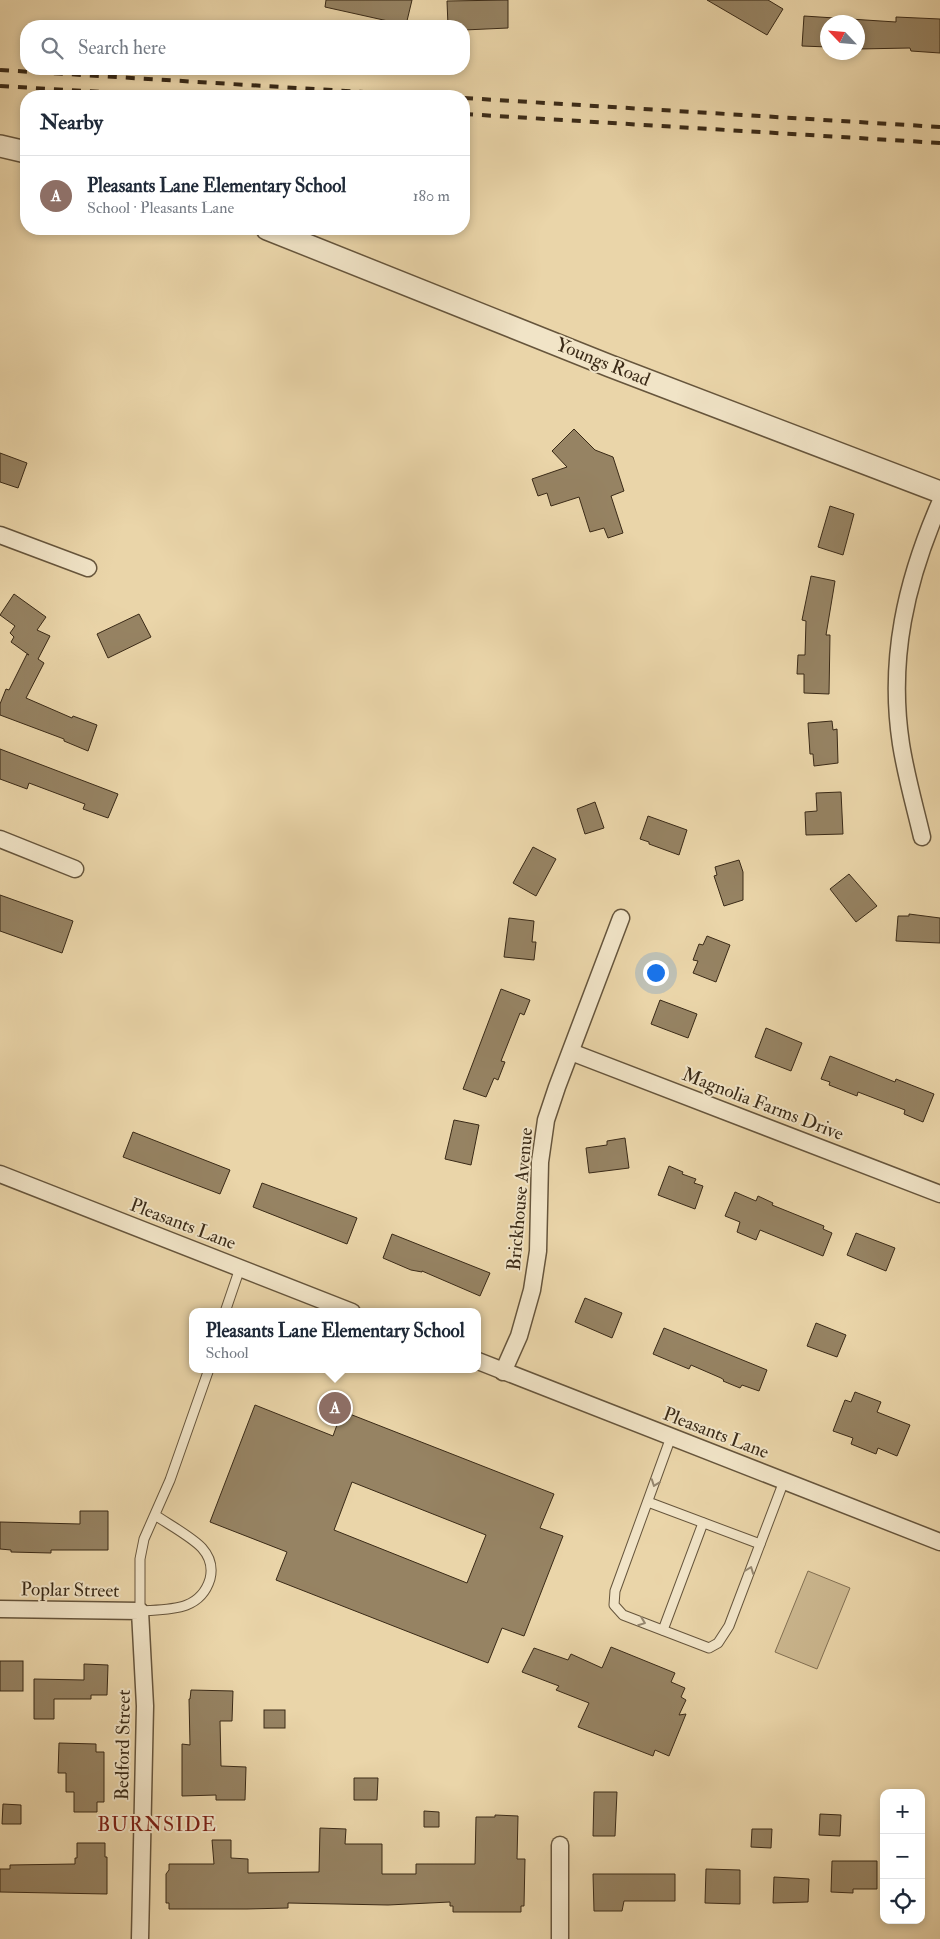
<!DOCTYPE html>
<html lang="en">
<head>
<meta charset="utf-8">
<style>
  body { margin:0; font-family:"IM FELL Double Pica",serif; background:#f6f6f7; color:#1f2937 }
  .controls { position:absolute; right:15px; bottom:15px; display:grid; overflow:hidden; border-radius:10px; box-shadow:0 2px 8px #0003 }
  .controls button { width:45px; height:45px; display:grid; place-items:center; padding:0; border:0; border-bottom:1px solid #e0e1e3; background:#fff; color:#1f2937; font:25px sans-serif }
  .compass { position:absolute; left:820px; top:15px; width:45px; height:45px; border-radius:50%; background:#fff; box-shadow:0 2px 8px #0003; rotate:296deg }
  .you { position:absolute; left:655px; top:972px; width:18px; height:18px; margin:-12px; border:4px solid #fff; border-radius:50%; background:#1a73e8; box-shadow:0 0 0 8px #1a73e833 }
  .badge { display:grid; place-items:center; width:32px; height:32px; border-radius:50%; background:#8f2418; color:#fff; font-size:16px; font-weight:700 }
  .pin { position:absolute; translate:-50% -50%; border:2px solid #fff; box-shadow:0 1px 5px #0006 }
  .popup { position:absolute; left:189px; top:1308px; width:292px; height:65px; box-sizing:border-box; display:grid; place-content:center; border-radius:10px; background:#fff; filter:drop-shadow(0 1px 4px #0005); font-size:16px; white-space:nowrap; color:#747a83 }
  .popup b { font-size:19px; color:#1f2937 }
  .popup::after { content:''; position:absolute; left:50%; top:100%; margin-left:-10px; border:10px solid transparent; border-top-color:#fff }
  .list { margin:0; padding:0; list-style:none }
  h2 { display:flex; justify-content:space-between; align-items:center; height:65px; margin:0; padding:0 20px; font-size:21px }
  h2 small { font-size:16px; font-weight:400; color:#747a83 }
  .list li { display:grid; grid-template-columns:32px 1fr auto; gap:15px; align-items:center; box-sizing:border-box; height:80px; padding:0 20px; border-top:1px solid #e0e1e3 }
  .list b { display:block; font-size:19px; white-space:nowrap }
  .list p { margin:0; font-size:16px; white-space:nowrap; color:#747a83 }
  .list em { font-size:16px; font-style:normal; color:#747a83 }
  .icon { flex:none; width:28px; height:28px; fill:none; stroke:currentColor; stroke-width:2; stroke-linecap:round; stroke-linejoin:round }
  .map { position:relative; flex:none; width:940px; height:1939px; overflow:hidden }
  .search { position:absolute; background:#fff; box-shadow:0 2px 8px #0003; left:20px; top:20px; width:450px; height:55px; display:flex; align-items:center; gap:12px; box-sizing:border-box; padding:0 18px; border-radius:20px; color:#747a83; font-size:19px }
  .panel { position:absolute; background:#fff; box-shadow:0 2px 8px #0003; left:20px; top:90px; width:450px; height:145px; border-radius:20px }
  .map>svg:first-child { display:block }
  .pitch { fill:#ccb890; stroke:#837154 }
  .building { fill:#968363; stroke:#3a2a17; fill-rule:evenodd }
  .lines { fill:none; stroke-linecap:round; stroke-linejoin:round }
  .service-casing { stroke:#66553c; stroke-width:11 }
  .minor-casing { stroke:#66553c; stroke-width:19 }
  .tertiary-casing { stroke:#66553c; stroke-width:24 }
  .service { stroke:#f1e4c7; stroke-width:9 }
  .minor { stroke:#f1e4c7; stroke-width:16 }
  .tertiary { stroke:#f1e4c7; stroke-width:21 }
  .rail { stroke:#3a2a17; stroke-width:4; stroke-dasharray:9 9; stroke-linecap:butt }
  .oneway { stroke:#96876f }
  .labels { text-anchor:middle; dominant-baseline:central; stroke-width:4; stroke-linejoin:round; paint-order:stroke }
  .street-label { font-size:19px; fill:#3a2a17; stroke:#f1e4c7 }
  .neighbourhood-label { font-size:20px; letter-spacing:1px; fill:#7a1f14; stroke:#f1e4c7 }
</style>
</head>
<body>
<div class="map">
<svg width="940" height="1939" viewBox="0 0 940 1939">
  <rect width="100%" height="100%" fill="#ead5a9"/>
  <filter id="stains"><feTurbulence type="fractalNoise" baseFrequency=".004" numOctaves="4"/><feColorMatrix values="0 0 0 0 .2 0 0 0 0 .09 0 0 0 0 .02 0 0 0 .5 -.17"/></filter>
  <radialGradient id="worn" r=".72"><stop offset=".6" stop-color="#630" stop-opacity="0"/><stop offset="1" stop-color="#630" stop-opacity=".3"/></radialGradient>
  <polygon class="pitch" points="808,1571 850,1588 817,1669 775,1652"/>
  <g class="building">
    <polygon points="326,0 412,0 406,25 325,7"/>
    <polygon points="508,0 508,28 464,30 464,26 448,26 447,1"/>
    <polygon points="707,0 768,0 783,9 767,35"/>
    <polygon points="804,16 896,22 896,17 940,19 940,53 911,51 910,48 858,49 858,22 828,22 828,47 802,46"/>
    <polygon points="574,429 595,450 613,457 624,491 611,496 623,533 608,538 604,528 590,532 579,497 551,506 547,493 538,496 532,479 567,467 552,451"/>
    <polygon points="0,453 27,463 18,488 0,482"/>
    <polygon points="830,506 854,514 843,555 818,547"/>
    <polygon points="811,576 835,581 826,635 830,635 829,694 804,693 804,674 797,674 798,655 805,655 806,621 802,620"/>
    <polygon points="14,594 46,617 37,630 50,636 38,659 44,663 26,698 72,718 73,716 97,725 88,751 64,741 64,739 0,715 0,704 6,689 9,690 27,654 29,655 11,642 14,637 10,633 15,626 0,615"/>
    <polygon points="139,614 151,637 108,658 97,634"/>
    <polygon points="832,721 833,730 837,729 838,763 814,766 813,754 810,754 808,723"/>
    <polygon points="0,749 118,794 108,818 83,809 85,804 29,783 27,789 0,779"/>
    <polygon points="841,792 843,834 806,835 805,812 817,811 816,793"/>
    <polygon points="595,802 604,828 585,834 577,809"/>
    <polygon points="648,816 687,830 679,855 649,844 649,842 640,839"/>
    <polygon points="533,847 556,859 536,896 513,883"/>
    <polygon points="739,860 743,872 743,900 724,906 714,876 717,875 715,867"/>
    <polygon points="849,874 877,906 856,922 830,889"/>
    <polygon points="0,895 73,921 62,953 0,931"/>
    <polygon points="909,914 940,918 940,943 896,941 898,916 909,916"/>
    <polygon points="509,918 534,921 532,942 536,942 534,960 504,957"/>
    <polygon points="707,936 730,945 716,982 693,973 698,961 693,960 699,944 703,945"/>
    <polygon points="501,989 530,1000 524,1015 520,1013 501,1061 505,1062 498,1080 494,1078 486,1097 463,1089"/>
    <polygon points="660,1000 697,1014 688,1038 651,1024"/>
    <polygon points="766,1028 802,1043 791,1071 755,1057"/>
    <polygon points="830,1056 895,1082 896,1079 934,1094 923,1122 904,1114 905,1110 858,1092 857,1096 829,1085 830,1082 821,1079"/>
    <polygon points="454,1120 479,1125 471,1165 445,1159"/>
    <polygon points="133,1132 230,1170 220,1194 123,1157"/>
    <polygon points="625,1138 629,1168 589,1173 586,1148 607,1145 607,1141"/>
    <polygon points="669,1166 683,1172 682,1174 696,1179 694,1183 703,1186 695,1209 658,1195"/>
    <polygon points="262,1183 357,1218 347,1244 253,1207"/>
    <polygon points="735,1192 756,1201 758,1196 773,1203 772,1205 824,1226 823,1229 832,1233 823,1256 760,1230 756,1240 737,1232 740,1222 725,1216"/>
    <polygon points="856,1233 895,1248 886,1271 847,1255"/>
    <polygon points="392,1234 490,1273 480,1296 422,1271 422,1272 411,1270 383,1258"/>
    <polygon points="585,1298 622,1313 612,1338 575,1322"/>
    <polygon points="816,1323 846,1335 837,1357 807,1346"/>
    <polygon points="664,1328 767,1370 759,1391 742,1385 740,1388 723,1381 724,1380 721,1378 691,1365 689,1369 653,1354"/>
    <polygon points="855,1392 881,1402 877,1412 910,1425 897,1456 878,1448 876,1454 851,1444 853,1438 833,1431 845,1400 851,1402"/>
    <path d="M 255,1405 L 333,1436 L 342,1411 L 554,1494 L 540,1528 L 563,1536 L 524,1636 L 502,1628 L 488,1663 L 276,1580 L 287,1552 L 210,1522 ZM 352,1482 L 486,1535 L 467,1583 L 334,1530 Z"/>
    <polygon points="80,1511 108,1511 108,1550 51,1550 51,1553 11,1552 11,1550 0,1549 0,1522 80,1524"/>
    <polygon points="611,1647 675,1673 671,1682 685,1688 681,1697 686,1700 679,1715 686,1714 669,1756 655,1750 653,1756 578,1727 589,1703 556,1690 559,1686 522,1672 534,1648 568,1660 571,1654 602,1668"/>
    <rect x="0" y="1661" width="23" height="30"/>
    <polygon points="84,1664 108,1665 107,1695 91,1695 91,1699 54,1699 54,1719 34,1719 34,1679 84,1680"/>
    <polygon points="191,1690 233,1691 232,1721 220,1721 221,1766 246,1767 245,1800 216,1800 216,1795 182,1796 182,1744 190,1745 189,1699 190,1699"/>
    <rect x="264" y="1710" width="21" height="18"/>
    <polygon points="59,1743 96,1744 96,1752 104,1752 104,1802 97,1802 97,1812 74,1812 74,1792 66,1792 66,1773 58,1773"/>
    <polygon points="354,1778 378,1778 377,1800 354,1800"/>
    <polygon points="594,1792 617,1792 615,1836 593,1836"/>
    <polygon points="3,1804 21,1805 21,1824 2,1824"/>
    <polygon points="424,1811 439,1812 439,1827 424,1827"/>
    <polygon points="820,1814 841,1815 840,1836 819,1835"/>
    <polygon points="495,1815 518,1816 517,1859 525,1859 524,1906 521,1906 521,1912 453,1912 453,1906 450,1906 450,1902 388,1905 288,1903 288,1908 247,1909 169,1909 169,1903 166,1903 166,1874 169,1870 169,1864 214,1864 212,1840 231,1840 231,1858 248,1859 248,1873 319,1872 320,1828 346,1829 345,1844 382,1844 382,1874 416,1874 416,1864 475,1864 476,1817 495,1817"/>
    <polygon points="752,1829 772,1829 771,1848 751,1847"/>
    <polygon points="77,1843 105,1843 105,1857 107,1857 107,1894 0,1892 0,1869 10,1869 10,1865 75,1864 75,1858 77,1858"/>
    <polygon points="832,1861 877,1861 877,1889 853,1889 853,1893 831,1892"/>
    <polygon points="706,1869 740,1870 740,1904 705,1903"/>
    <polygon points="593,1874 675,1874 675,1901 624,1901 622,1911 594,1911"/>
    <polygon points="774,1877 809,1879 808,1902 773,1903"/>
  </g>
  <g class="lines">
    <defs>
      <g id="service">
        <polyline points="225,1312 240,1268"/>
        <polyline points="671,1437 615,1591 614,1605 623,1615 709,1648 718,1643 729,1626 784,1481"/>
        <polyline points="648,1502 760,1544"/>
        <path d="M 155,1515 C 168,1524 192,1537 202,1548 C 210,1557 213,1567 210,1579 C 200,1612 168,1609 140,1611 L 140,1559 L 144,1539 L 170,1480 L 209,1369"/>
        <polyline points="663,1630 703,1523"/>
      </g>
      <g id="minor">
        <polyline points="0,535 88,568"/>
        <path d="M 922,837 C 915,807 906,776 901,744 C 888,659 906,581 940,503"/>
        <polyline points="0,839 75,869"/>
        <polyline points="571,1052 940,1194"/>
        <polyline points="0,1174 352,1312"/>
        <polyline points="478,1361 940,1542"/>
        <polyline points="503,1372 519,1336 532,1290 538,1251 540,1162 546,1120 557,1087 621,918"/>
        <polyline points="0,1609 140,1611 145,1706 140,1939"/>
        <polyline points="560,1845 560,1939"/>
      </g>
      <g id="tertiary">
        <polyline points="0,146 26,152"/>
        <polyline points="267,229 610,366 940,492"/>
      </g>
    </defs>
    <use href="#service" class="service-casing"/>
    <use href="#minor" class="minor-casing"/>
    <use href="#tertiary" class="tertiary-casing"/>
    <use href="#service" class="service"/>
    <use href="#minor" class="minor"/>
    <use href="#tertiary" class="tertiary"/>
    <g class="rail">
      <polyline points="0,70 430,96"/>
      <polyline points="0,86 169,96"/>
      <polyline points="464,98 940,127"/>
      <polyline points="464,114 940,143"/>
    </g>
  </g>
  <defs><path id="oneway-chevron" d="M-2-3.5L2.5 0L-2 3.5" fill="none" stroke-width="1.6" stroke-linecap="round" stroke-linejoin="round" transform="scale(1.25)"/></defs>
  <g class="oneway">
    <use href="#oneway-chevron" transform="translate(655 1483) rotate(110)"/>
    <use href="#oneway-chevron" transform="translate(750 1570) rotate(-69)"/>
    <use href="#oneway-chevron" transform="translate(642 1622) rotate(21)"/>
  </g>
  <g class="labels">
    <g class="street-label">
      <text transform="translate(603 362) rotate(22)">Youngs Road</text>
      <text transform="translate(763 1104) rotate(21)">Magnolia Farms Drive</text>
      <text transform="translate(520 1199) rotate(-85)">Brickhouse Avenue</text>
      <text transform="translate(183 1224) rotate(21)">Pleasants Lane</text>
      <text transform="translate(716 1433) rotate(21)">Pleasants Lane</text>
      <text transform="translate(70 1590) rotate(1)">Poplar Street</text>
      <text transform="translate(123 1745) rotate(-89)">Bedford Street</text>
    </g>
    <g class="neighbourhood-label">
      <text x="157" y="1824">BURNSIDE</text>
    </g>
  </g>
  <rect width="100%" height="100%" filter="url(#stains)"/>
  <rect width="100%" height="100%" fill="url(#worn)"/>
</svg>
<div class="controls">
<button>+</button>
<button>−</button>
<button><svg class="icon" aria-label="locate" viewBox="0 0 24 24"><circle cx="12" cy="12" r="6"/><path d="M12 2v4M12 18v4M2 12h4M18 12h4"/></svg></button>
</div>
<svg class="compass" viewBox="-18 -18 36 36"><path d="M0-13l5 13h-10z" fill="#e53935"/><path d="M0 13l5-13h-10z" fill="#747a83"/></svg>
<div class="you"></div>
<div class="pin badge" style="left:335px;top:1408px;background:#8d6e63">A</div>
<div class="popup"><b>Pleasants Lane Elementary School</b>School</div>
<div class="search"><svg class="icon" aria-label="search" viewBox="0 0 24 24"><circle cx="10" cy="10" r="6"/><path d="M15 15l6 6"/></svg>Search here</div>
<section class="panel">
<h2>Nearby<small></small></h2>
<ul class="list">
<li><span class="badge" style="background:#8d6e63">A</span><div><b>Pleasants Lane Elementary School</b><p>School · Pleasants Lane</p></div><em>180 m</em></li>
</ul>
</section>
</div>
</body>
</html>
